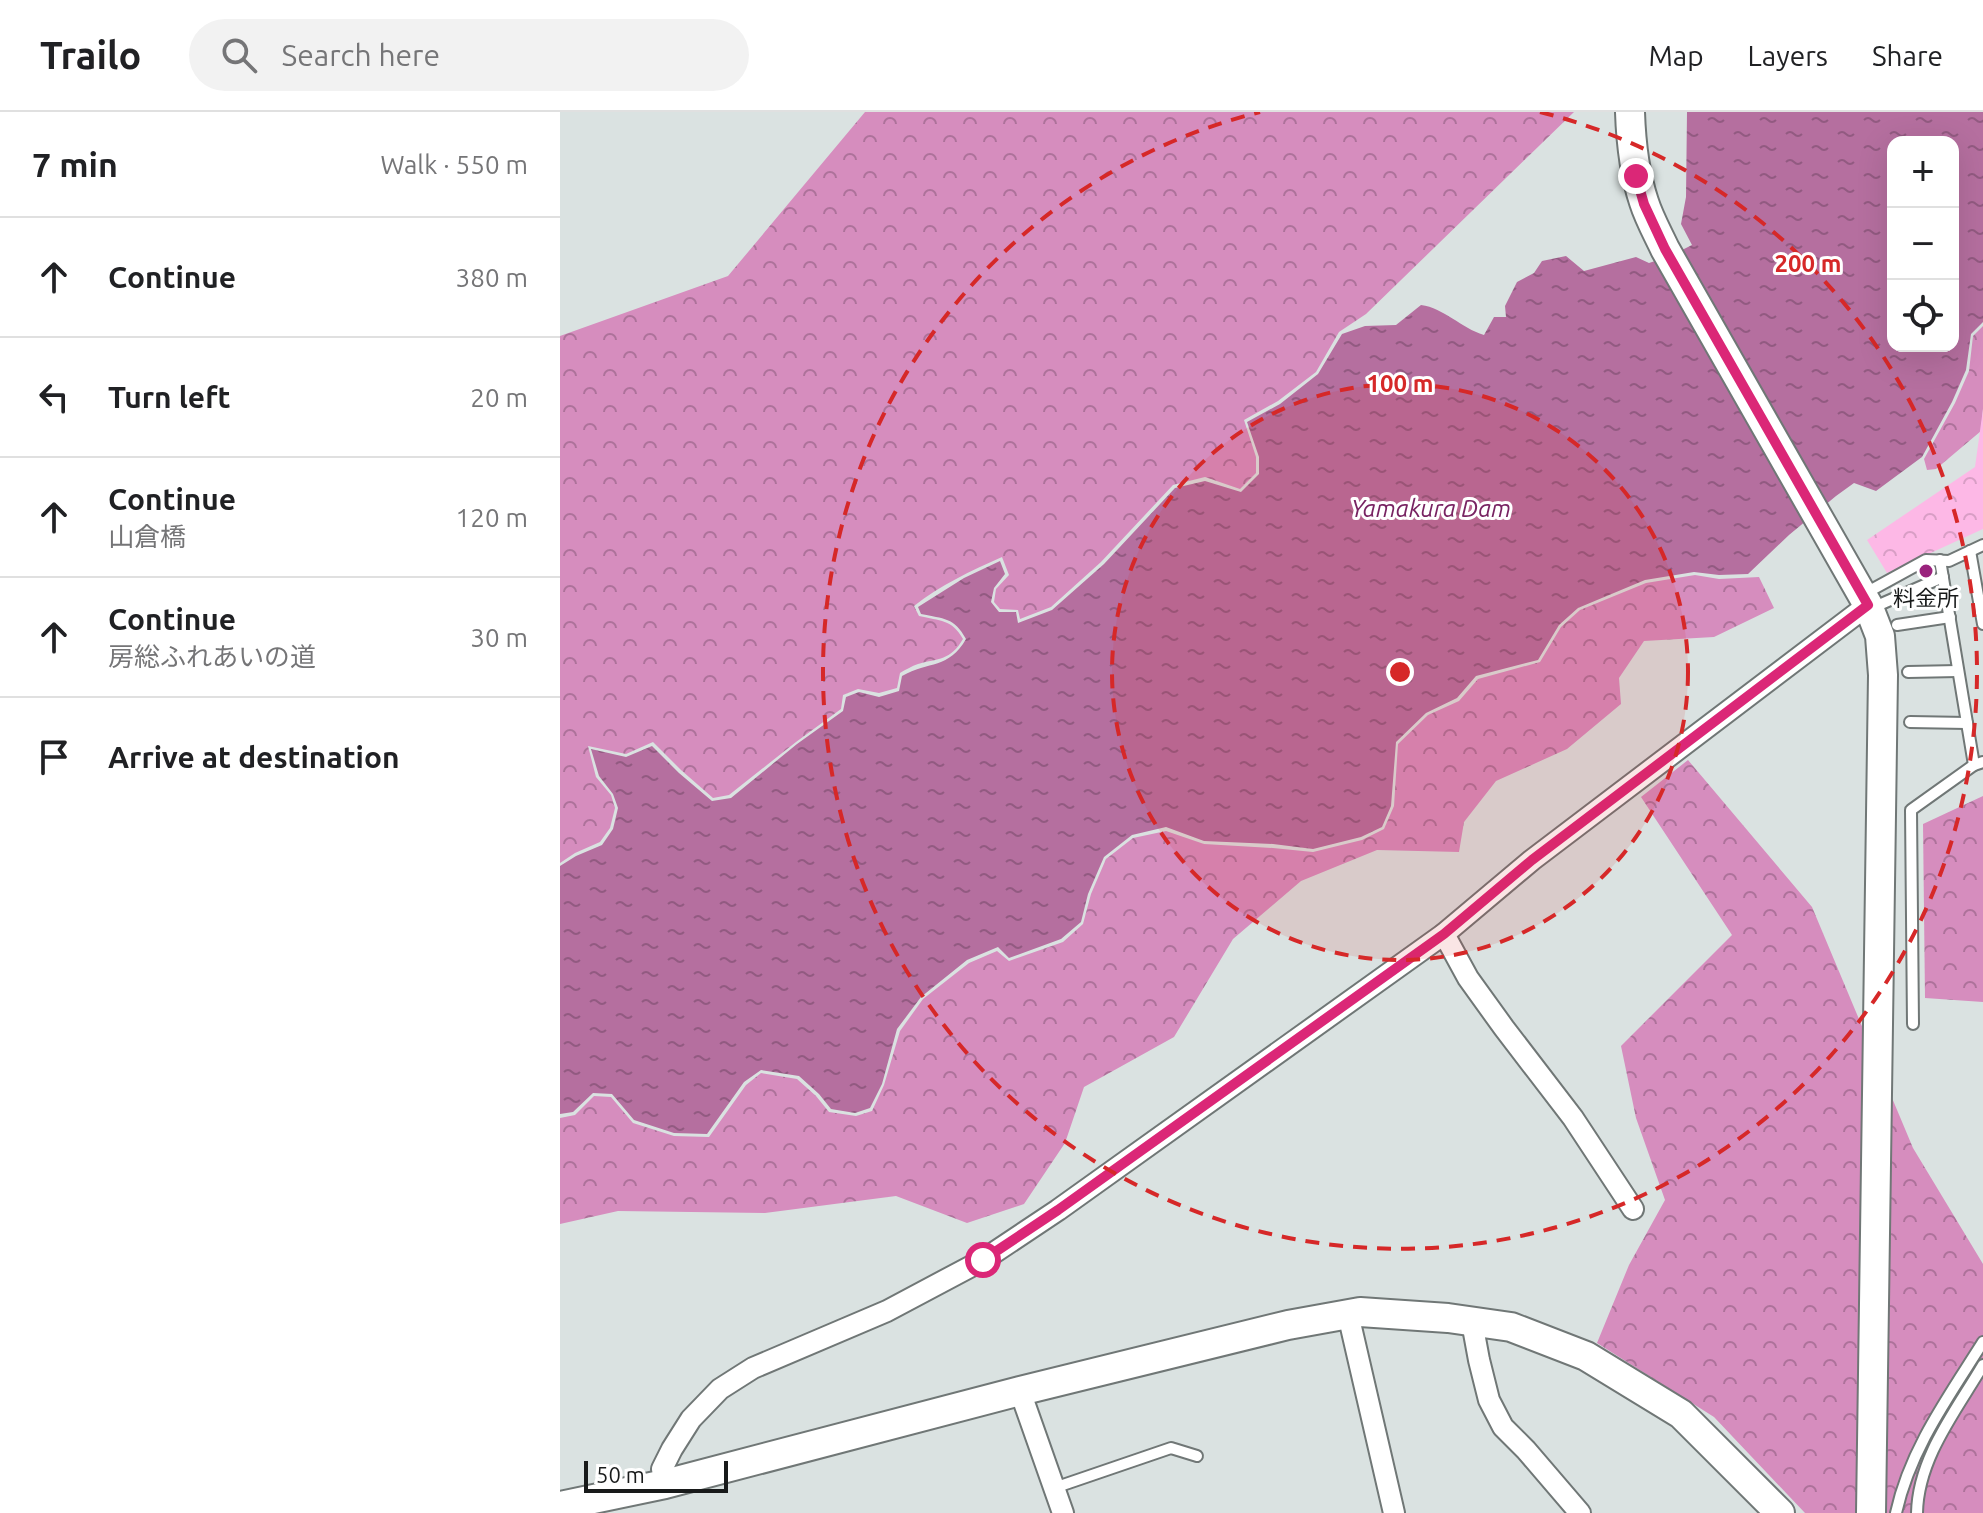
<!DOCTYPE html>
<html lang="en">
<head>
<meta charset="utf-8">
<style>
  body { margin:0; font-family:Ubuntu,"Noto Sans JP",sans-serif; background:#f2f2f2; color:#202124 }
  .controls { position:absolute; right:24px; top:24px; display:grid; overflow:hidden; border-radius:16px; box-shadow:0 8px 32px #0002 }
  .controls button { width:72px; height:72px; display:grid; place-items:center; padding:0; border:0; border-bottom:2px solid #e0e0e0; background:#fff; color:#202124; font:40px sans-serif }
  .scale { position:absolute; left:24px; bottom:20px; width:144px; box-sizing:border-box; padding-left:8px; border:4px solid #181a1a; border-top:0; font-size:22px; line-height:28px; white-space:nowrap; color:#181a1a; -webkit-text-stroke:6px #fff; paint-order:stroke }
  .stop { position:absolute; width:24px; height:24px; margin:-18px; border:6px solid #db2777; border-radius:50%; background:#fff }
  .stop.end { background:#db2777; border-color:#fff; box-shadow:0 2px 8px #0008 }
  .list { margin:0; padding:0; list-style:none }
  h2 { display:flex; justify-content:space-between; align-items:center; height:104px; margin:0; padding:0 32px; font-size:34px }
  h2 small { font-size:26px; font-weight:400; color:#757577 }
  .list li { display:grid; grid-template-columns:52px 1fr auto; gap:24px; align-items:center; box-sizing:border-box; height:120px; padding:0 32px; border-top:2px solid #e0e0e0 }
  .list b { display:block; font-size:30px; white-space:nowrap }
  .list p { margin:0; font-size:26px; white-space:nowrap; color:#757577 }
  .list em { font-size:26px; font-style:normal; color:#757577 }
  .icon { flex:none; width:44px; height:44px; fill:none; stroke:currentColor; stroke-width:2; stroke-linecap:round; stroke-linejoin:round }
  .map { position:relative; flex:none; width:1423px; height:1401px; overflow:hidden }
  header { display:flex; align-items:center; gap:48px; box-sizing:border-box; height:112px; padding:0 40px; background:#fff; border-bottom:2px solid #e0e0e0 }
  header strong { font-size:38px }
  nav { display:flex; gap:44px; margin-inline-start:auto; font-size:28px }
  .search { width:560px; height:72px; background:#f2f2f2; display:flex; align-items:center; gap:20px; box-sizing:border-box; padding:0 28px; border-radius:44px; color:#757577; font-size:30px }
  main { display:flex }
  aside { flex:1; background:#fff }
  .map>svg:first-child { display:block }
  .forest { fill:url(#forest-crowns) }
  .park { fill:url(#park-crowns) }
  .water { fill:url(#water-ripples); fill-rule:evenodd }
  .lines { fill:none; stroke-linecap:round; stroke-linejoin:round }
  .lane-casing { stroke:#707776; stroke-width:14 }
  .street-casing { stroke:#707776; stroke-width:24 }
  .secondary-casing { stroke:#707776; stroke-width:32 }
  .lane { stroke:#fff; stroke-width:10 }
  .street { stroke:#fff; stroke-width:20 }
  .secondary { stroke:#fff; stroke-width:28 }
  .route { stroke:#db2777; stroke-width:10 }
  .ring { fill:none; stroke:#d62828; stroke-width:4; stroke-dasharray:14 10 }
  .poi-dot { fill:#9a237d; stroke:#fff; stroke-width:3 }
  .labels { text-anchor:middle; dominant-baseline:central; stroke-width:6; stroke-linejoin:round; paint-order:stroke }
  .poi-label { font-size:22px; fill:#181a1a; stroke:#fff }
  .water-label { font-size:24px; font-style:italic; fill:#782362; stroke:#fff }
  .centre { fill:#d62828; stroke:#fff; stroke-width:4 }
  .ring-label { font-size:24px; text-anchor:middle; font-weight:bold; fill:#d62828; stroke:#fff; stroke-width:6; stroke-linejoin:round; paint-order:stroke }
</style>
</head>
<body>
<header>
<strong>Trailo</strong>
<div class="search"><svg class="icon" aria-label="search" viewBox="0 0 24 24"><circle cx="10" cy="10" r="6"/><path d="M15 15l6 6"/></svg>Search here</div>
<nav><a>Map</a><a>Layers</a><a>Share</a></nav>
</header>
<main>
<aside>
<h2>7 min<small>Walk · 550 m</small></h2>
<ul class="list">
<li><svg class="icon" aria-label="ahead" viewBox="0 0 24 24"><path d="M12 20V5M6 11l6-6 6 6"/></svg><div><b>Continue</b></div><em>380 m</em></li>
<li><svg class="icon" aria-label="left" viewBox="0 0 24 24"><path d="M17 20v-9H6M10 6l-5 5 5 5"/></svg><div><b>Turn left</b></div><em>20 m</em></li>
<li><svg class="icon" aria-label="ahead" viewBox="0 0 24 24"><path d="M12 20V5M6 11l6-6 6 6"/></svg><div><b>Continue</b><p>山倉橋</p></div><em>120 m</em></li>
<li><svg class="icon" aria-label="ahead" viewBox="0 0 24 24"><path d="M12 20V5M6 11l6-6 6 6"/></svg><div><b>Continue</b><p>房総ふれあいの道</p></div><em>30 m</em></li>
<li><svg class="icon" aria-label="arrive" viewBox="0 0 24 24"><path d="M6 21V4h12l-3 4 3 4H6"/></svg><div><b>Arrive at destination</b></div></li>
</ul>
</aside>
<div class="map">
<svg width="1423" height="1401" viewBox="0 0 1423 1401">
  <defs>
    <pattern id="forest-crowns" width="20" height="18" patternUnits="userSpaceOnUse" patternTransform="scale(2)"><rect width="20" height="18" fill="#d68dbe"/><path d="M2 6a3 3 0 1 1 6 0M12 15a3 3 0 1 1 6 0" fill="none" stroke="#ad729a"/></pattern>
    <pattern id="park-crowns" width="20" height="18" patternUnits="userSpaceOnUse" patternTransform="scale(2)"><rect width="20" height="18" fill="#fdb8e6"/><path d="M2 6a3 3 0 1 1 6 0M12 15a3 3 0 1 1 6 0" fill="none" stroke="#d89ec5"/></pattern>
    <pattern id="water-ripples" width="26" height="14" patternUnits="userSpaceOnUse" patternTransform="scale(2)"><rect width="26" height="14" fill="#b56f9f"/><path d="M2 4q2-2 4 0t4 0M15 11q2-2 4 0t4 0" fill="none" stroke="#925a81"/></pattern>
  </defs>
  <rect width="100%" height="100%" fill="#dae2e1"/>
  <g class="forest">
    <path d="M 305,0 L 1014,0 L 806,202 L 779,220 L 756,260 L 718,289 L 684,308 L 696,345 L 696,361 L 680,377 L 645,365 L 613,373 L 541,450 L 491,495 L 460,507 L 458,498 L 440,497 L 434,490 L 436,477 L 449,463 L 442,445 C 411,459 380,473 354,494 L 359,504 C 380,509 392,507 403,527 C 390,549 379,546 358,552 C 352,554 345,558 340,561 L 337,576 L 319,581 L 298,577 L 283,583 L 281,597 L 236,630 L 169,683 L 153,686 L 121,658 L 93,630 L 66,642 L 28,634 L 36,665 L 51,683 L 55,696 L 50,716 L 40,730 L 15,741 L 0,751 L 0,224 L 168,164 Z"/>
    <polygon points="1423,214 1423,297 1421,319 1376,357 1367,358 1364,347 1395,291 1409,259 1413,224"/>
    <polygon points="1135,463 1159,467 1199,465 1214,496 1154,525 1084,529 1059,566 1061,592 1007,637 936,669 904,710 899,740 817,738 741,769 673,827 614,925 524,975 505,1031 464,1092 407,1111 336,1084 205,1101 58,1099 0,1112 0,1006 15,1003 34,984 51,985 73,1011 114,1024 149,1025 186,973 201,961 237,967 256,984 269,1000 296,1004 312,999 324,973 340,919 363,887 409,851 437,839 449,849 503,830 523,812 531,782 546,747 573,726 606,719 644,732 713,736 753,740 802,728 824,717 834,694 838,632 868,603 899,589 918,567 980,550 1001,515 1020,498 1086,471"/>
    <polygon points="1128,648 1252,795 1353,1036 1423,1152 1423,1401 1245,1401 1154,1305 1037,1231 1069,1153 1105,1088 1076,1006 1061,934 1172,823 1081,685"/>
    <polygon points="1423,684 1423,890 1365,886 1363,712"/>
  </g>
  <polygon class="park" points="1423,297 1423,417 1327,461 1307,428 1415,355"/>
  <path class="water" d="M 1127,0 L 1423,0 L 1423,210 L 1411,222 L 1406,258 L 1392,290 L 1362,345 L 1316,379 L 1294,371 L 1276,384 L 1229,423 L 1188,462 L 1159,463 L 1134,460 L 1085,468 L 1018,496 L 999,513 L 978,548 L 916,564 L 897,586 L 866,601 L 836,630 L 831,694 L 822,715 L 801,725 L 753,737 L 713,732 L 644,729 L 606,715 L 572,723 L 544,745 L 528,782 L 521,810 L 501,827 L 449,846 L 438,835 L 407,848 L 361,885 L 337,917 L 322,972 L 310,996 L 295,1001 L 271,997 L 259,982 L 239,964 L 201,958 L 184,970 L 147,1022 L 114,1021 L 74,1008 L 52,982 L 33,981 L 13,1000 L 0,1002 L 0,754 L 16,744 L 42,733 L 53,717 L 58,696 L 53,682 L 39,664 L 31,637 L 66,645 L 92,634 L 119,661 L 152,689 L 171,686 L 237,632 L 283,599 L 286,585 L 299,580 L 319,585 L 339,579 L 342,564 C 369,549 389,557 406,527 C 394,505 384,507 361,502 L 358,495 L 404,466 L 440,449 L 445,462 L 434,476 L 431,490 L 439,500 L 456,500 L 458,511 L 492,498 L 544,452 L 615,376 L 645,369 L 681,380 L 699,362 L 699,345 L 687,310 L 720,292 L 758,262 L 782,222 L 805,214 L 836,213 L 861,193 C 884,196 901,216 924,223 L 934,205 L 946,205 L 945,194 L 957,170 L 974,161 L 982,149 L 1006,144 L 1024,159 L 1076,145 L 1089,151 L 1110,144 L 1132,133 L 1121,112 L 1126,85 ZM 1333,30 L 1393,30 L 1393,234 L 1333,234 Z"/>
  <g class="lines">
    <defs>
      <g id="lane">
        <polyline points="1410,439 1423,512"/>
        <polyline points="1380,448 1414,653 1423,650"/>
        <polyline points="1304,482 1366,448 1389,449 1423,433"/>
        <polyline points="1312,496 1383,465"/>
        <polyline points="1337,513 1390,505"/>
        <polyline points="1348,560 1398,559"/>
        <polyline points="1350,610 1407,611"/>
        <polyline points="1353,912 1351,698 1414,653"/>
        <polyline points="494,1376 611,1336 637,1344"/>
        <path d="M 1336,1401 C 1350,1337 1389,1284 1423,1230"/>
        <path d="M 1357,1401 C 1358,1346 1396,1299 1423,1253"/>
      </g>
      <g id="street">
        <polyline points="884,822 908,866 944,916 1013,1006 1073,1097"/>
        <polyline points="788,1202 834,1401"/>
        <polyline points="912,1210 919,1248 929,1288 943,1315 966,1338 1020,1401"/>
        <polyline points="460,1279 503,1401"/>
        <polyline points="105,1372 102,1357 112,1337 131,1307 160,1277 193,1256 327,1199 423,1148 498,1098 884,822 972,748 1308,493"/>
      </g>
      <g id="secondary">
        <path d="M 1070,0 C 1071,31 1074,60 1084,90 C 1089,106 1098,122 1105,137 L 1308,493 L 1320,524 L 1323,563 L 1311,1401"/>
        <polyline points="0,1394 105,1372 460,1279 728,1213 800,1200 888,1206 951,1215 1026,1244 1121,1302 1220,1401"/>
      </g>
    </defs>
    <use href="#lane" class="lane-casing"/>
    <use href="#street" class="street-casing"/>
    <use href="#secondary" class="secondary-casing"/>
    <use href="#lane" class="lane"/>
    <use href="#street" class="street"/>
    <use href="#secondary" class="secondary"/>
  </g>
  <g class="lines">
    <polyline class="route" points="423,1148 498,1098 884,822 972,748 1308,493 1105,137 1084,92 1076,64"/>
  </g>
  <circle cx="840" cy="560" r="288" fill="#d62828" fill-opacity=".12"/>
  <g class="ring">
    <circle cx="840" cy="560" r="288"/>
    <path d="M980 0A577 577 0 1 1 700 0"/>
  </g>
  <circle class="poi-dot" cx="1366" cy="459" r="8"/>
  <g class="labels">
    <g class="poi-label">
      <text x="1366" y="485">料金所</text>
    </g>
    <g class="water-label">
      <text x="871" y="396">Yamakura Dam</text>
    </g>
  </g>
  <circle cx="840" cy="560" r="12" class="centre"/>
  <g class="ring-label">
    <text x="1248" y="160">200 m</text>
    <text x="840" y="280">100 m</text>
  </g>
</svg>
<div class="controls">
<button>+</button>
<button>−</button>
<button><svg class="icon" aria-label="locate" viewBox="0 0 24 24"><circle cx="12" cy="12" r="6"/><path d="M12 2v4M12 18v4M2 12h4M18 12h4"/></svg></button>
</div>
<div class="scale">50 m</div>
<div class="stop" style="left:423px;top:1148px"></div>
<div class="stop end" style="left:1076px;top:64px"></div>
</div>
</main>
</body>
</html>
